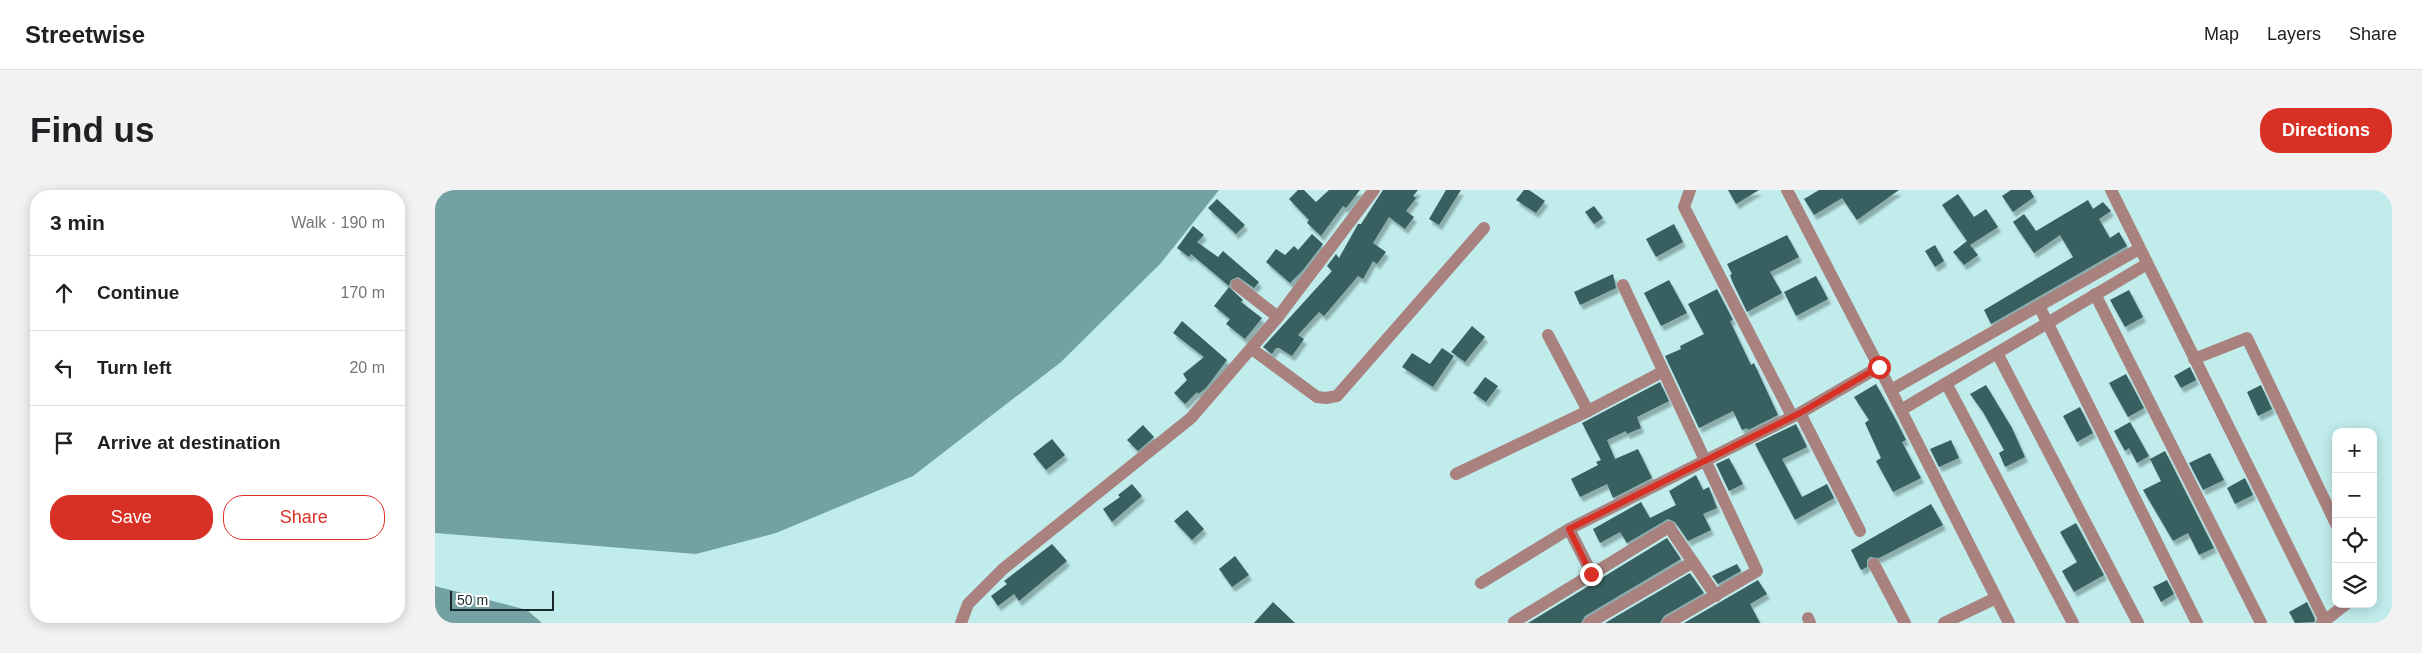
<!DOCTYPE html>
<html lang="en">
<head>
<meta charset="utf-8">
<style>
  body { margin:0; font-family:Helvetica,sans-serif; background:#f2f2f2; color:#202124 }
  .controls { position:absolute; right:15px; bottom:15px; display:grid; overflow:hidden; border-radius:10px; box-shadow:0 2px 12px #0003 }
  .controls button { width:45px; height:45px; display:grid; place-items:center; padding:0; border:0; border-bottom:1px solid #e0e0e0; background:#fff; color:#202124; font:25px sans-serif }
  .scale { position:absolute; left:15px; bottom:12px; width:104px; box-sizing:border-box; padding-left:5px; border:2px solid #182929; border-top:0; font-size:14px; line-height:18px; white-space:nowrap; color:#182929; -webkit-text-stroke:4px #fff; paint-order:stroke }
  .stop { position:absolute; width:15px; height:15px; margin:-11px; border:4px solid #d93025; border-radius:50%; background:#fff }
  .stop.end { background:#d93025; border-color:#fff; box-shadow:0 1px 5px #0008 }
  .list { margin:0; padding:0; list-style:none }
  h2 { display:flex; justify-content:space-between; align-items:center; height:65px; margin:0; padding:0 20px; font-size:21px }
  h2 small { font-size:16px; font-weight:400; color:#757577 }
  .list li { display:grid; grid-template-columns:32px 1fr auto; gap:15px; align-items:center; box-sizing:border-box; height:75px; padding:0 20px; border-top:1px solid #e0e0e0 }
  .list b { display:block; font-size:19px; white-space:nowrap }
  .list em { font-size:16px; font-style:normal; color:#757577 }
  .actions { display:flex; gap:10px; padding:15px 20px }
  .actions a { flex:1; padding:11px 0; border:1px solid #d93025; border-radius:20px; text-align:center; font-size:18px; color:#d93025 }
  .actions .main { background:#d93025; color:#fff }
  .icon { flex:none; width:28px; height:28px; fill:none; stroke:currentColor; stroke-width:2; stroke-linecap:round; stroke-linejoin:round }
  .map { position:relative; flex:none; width:1957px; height:433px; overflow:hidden; border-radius:20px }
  header { display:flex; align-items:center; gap:30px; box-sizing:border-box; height:70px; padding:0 25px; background:#fff; border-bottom:1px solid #e0e0e0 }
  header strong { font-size:24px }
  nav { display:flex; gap:28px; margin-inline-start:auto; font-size:18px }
  .intro { display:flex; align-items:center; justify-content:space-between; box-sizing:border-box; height:120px; padding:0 30px }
  h1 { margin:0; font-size:35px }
  .button { padding:12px 22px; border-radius:20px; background:#d93025; color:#fff; font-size:18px; font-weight:700 }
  main { display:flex; gap:30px; padding:0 30px }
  aside { flex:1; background:#fff; border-radius:20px; box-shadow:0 2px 12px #0003 }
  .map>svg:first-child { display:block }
  .water { fill:#74a1a2 }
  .building { fill:#386061; filter:url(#shadow) }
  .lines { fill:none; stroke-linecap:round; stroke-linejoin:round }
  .minor { stroke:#a9827f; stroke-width:12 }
  .route { stroke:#d93025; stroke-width:6 }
</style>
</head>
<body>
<header>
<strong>Streetwise</strong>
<nav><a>Map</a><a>Layers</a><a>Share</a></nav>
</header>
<div class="intro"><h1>Find us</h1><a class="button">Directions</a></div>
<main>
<aside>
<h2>3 min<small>Walk · 190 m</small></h2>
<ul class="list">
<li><svg class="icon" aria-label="ahead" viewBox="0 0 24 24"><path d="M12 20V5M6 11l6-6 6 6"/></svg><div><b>Continue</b></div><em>170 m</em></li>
<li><svg class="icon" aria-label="left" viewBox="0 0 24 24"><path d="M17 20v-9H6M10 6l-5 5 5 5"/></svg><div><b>Turn left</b></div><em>20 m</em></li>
<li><svg class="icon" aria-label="arrive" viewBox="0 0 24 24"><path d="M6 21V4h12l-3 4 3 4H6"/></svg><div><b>Arrive at destination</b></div></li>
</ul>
<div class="actions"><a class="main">Save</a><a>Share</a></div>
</aside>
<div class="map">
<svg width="1957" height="433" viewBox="0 0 1957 433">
  <defs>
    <filter id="shadow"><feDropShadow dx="3" dy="5" stdDeviation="1" flood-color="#0004"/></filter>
  </defs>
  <rect width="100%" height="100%" fill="#c0ecec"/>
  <g class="water">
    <polygon points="0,0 784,0 726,73 626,172 478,286 341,343 261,364 0,343"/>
    <polygon points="0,396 92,420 107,433 0,433"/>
  </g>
  <g class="building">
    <polygon points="863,0 869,0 881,12 894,0 925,0 911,18 908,16 886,46 872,33 874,30 854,9"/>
    <polygon points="948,0 983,0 978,6 981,8 971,21 979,27 970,39 954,27 938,53 951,62 942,74 938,71 928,89 923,86 889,126 884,122 863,145 869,149 857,166 844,158 841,158 837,164 828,157 897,81 892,76 901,64 904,68 923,34 926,34"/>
    <polygon points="1011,0 1026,0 1004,35 994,29"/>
    <polygon points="1089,0 1094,0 1110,11 1101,23 1081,10"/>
    <polygon points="1293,0 1324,0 1301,14"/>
    <polygon points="1384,0 1464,0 1422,30 1407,8 1379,25 1369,9"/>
    <polygon points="1576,0 1595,0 1599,7 1578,22 1567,6"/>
    <polygon points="1523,4 1539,27 1551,19 1563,37 1535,55 1543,65 1529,75 1518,62 1532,51 1507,15"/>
    <polygon points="782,9 810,35 801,44 773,18"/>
    <polygon points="1653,10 1658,19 1668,12 1676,21 1664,29 1675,48 1684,42 1692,56 1556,134 1549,120 1638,67 1625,45 1599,63 1578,32 1589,24 1601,41"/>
    <polygon points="1159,16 1168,28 1159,34 1150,22"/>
    <polygon points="1239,34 1248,52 1221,67 1211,49"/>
    <polygon points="758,36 769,45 762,52 783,67 788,61 824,92 819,98 803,87 796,90 794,96 756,64 754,67 742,58"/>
    <polygon points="877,44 888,54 868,80 855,93 831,72 841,59 850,65 859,56 863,60"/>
    <polygon points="1352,45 1364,67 1335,82 1347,103 1312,122 1297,91 1295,85 1297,84 1292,74"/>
    <polygon points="1500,55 1509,71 1500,77 1490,61"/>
    <polygon points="1178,84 1181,98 1145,115 1139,102"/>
    <polygon points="1381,86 1393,109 1361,126 1349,102"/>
    <polygon points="1234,90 1252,123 1226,136 1209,103"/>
    <polygon points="794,97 808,110 806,112 827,128 810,149 791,134 795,129 779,116"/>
    <polygon points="1282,99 1298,130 1295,131 1316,175 1319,173 1343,225 1313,240 1312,238 1307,240 1298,221 1264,238 1230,166 1246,159 1245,156 1269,144 1253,114"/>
    <polygon points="1694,100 1708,127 1690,137 1675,110"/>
    <polygon points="747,131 792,170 771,198 763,204 762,202 750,214 739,203 752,190 748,184 769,167 738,143"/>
    <polygon points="1037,136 1050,147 1030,172 1016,162"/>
    <polygon points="1007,158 1019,166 998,197 967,177 977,163 995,174"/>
    <polygon points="1755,177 1761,190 1746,198 1739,186"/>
    <polygon points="1691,184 1709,218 1693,227 1674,193"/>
    <polygon points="1050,187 1063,196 1051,212 1038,203"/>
    <polygon points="1225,192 1234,211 1202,227 1206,238 1192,244 1191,241 1172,250 1180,269 1203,259 1217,288 1178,308 1172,294 1145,307 1136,289 1163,275 1161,272 1166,270 1147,233"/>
    <polygon points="1441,194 1461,230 1471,250 1467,252 1486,288 1458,302 1441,271 1446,268 1430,233 1434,230 1419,207"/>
    <polygon points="1551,195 1577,238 1590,267 1570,277 1564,263 1569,260 1548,222 1535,204"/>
    <polygon points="1826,195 1837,219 1823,226 1812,202"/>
    <polygon points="1645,217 1658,243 1642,252 1628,226"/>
    <polygon points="1695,232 1714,266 1702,273 1694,258 1690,261 1679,241"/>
    <polygon points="1361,234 1372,257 1347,269 1367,307 1392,294 1399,308 1360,330 1320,254"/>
    <polygon points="708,235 719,247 703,261 692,250"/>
    <polygon points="617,249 630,265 611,280 598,264"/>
    <polygon points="1516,250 1524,268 1504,277 1495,259"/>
    <polygon points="1730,261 1779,358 1764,365 1753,343 1738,351 1708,300 1726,291 1715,269"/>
    <polygon points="1775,263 1789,290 1768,300 1754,273"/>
    <polygon points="1294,268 1308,294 1294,301 1281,274"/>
    <polygon points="1261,285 1268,300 1274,297 1282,318 1268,324 1276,340 1253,351 1240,332 1233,329 1192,353 1185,342 1165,353 1158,339 1206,312 1215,328 1241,315 1234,301"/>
    <polygon points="1810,288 1818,305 1800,314 1792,298"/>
    <polygon points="697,294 707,306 677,332 668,319 685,307 683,305"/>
    <polygon points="1496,314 1508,335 1444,368 1435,367 1432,370 1432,377 1426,380 1416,360"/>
    <polygon points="752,320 769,339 757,350 739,331"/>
    <polygon points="1641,333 1669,385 1639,402 1627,381 1642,372 1625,342"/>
    <polygon points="1232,348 1246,369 1150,426 1146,433 1093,433"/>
    <polygon points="617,354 632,371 584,411 579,404 563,416 556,406 572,394 569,391"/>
    <polygon points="800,366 814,385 797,397 784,379"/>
    <polygon points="1302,374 1306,381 1283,394 1277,386"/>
    <polygon points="1255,383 1269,403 1229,426 1225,433 1170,433"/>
    <polygon points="1323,390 1332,404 1315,414 1325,433 1249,433"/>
    <polygon points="1732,390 1739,404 1726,412 1718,397"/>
    <polygon points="838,412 860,433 819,433"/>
    <polygon points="1872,412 1880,429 1879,432 1860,433 1854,422"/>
  </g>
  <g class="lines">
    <g class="minor">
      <polyline points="1255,0 1249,17 1357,226"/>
      <polyline points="1352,0 1444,177 1574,433"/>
      <polyline points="1676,0 1890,431"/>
      <polyline points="802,95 843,127"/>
      <polyline points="1188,95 1322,381 1233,433"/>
      <polyline points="1660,104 1826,433"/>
      <polyline points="1604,116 1762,433"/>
      <polyline points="1113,145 1153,221 1227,182"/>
      <polyline points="817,159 882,207 891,208 902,206 1049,38"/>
      <polyline points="1562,163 1703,433"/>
      <polyline points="1759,169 1812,148 1901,334"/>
      <polyline points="1511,193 1638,433"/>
      <polyline points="1456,200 1704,59"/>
      <polyline points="1466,220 1712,74"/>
      <polyline points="1365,223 1425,341"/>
      <polyline points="1021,284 1153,221"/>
      <polyline points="1134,339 1157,384"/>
      <polyline points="1439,374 1470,433"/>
      <polyline points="1046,393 1134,339 1365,223 1444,177"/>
      <polyline points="1373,428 1375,433"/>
      <polyline points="526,433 533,414 568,379 756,228 843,127 939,0"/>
      <polyline points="1080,433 1079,432 1234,337 1281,406"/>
      <polyline points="1154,433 1258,372"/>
      <polyline points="1509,433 1561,408"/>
      <polyline points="1887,433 1911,414"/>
    </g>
  </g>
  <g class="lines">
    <polyline class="route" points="1156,384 1134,339 1365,223 1444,177"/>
  </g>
</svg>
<div class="controls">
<button>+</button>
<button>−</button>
<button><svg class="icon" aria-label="locate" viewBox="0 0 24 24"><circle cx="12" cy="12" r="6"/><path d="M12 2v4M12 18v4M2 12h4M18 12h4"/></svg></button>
<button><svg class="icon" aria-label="layers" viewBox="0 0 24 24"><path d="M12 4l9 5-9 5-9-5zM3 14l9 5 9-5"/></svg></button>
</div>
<div class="scale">50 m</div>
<div class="stop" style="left:1444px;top:177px"></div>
<div class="stop end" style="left:1156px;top:384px"></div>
</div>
</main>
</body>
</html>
